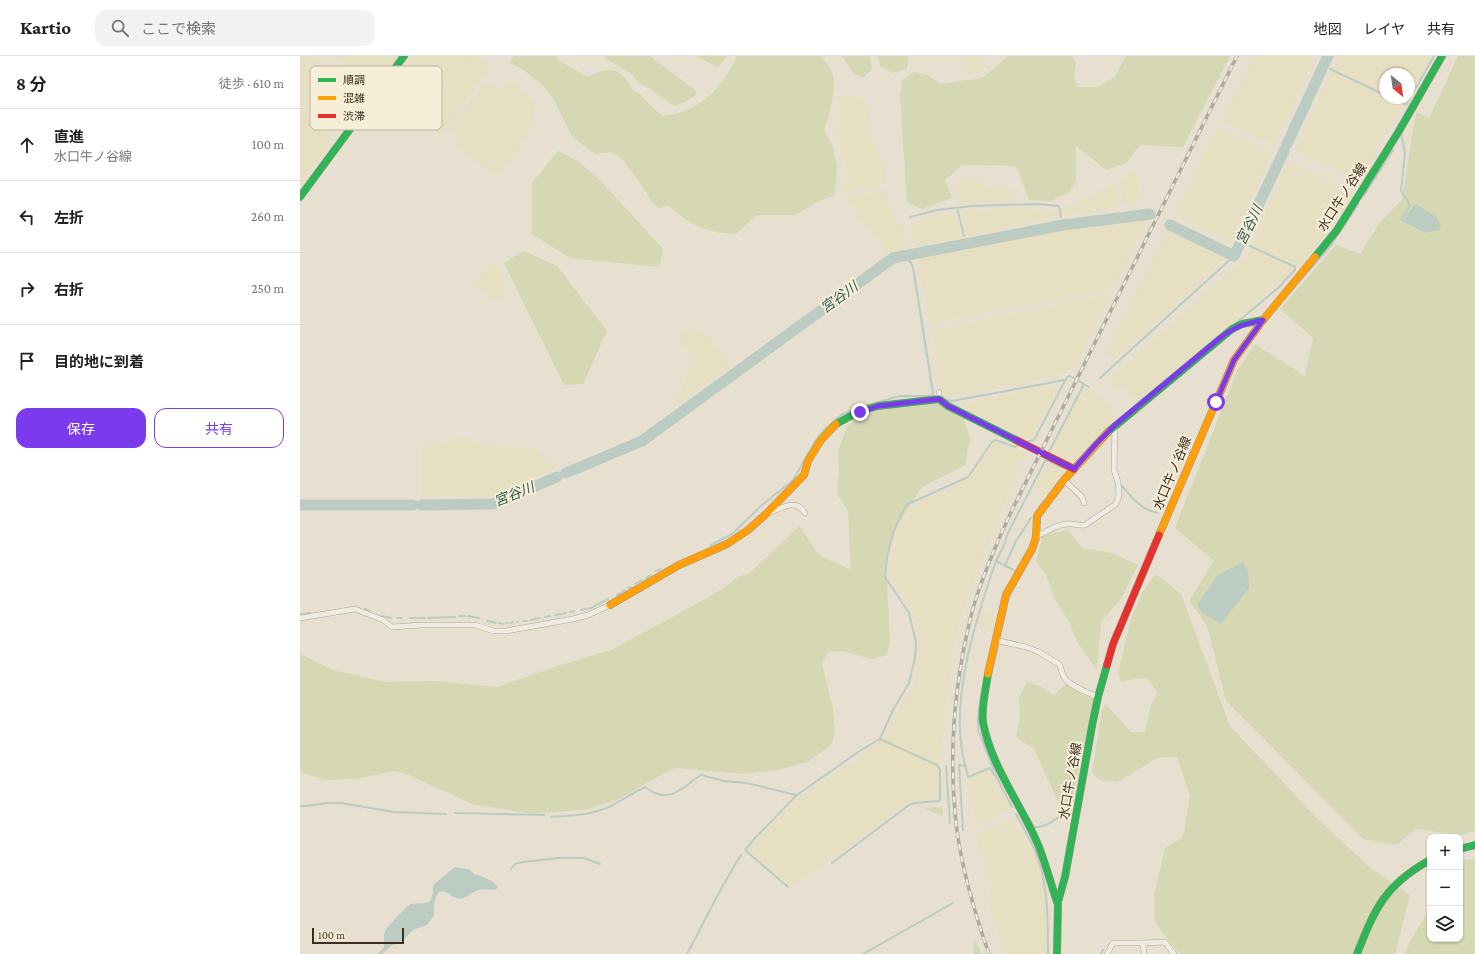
<!DOCTYPE html>
<html lang="ja">
<head>
<meta charset="utf-8">
<style>
  body { margin:0; font-family:"Crimson Pro","Noto Sans JP",serif; background:#f2f2f2; color:#202124 }
  .controls { position:absolute; right:12px; bottom:12px; display:grid; overflow:hidden; border-radius:8px; box-shadow:0 1px 3px #0004 }
  .controls button { width:36px; height:36px; display:grid; place-items:center; padding:0; border:0; border-bottom:1px solid #e0e0e0; background:#fff; color:#202124; font:20px sans-serif }
  .compass { position:absolute; left:1079px; top:12px; width:36px; height:36px; border-radius:50%; background:#fff; box-shadow:0 1px 3px #0004; rotate:151deg }
  .scale { position:absolute; left:12px; bottom:10px; width:92px; box-sizing:border-box; padding-left:4px; border:2px solid #3d2e20; border-top:0; font-size:11px; line-height:14px; white-space:nowrap; color:#3d2e20; -webkit-text-stroke:3px #f7eed8; paint-order:stroke }
  .stop { position:absolute; width:12px; height:12px; margin:-9px; border:3px solid #7c3aed; border-radius:50%; background:#fff }
  .stop.end { background:#7c3aed; border-color:#fff; box-shadow:0 1px 4px #0008 }
  .list { margin:0; padding:0; list-style:none }
  h2 { display:flex; justify-content:space-between; align-items:center; height:52px; margin:0; padding:0 16px; font-size:17px }
  h2 small { font-size:13px; font-weight:400; color:#757577 }
  .list li { display:grid; grid-template-columns:26px 1fr auto; gap:12px; align-items:center; box-sizing:border-box; height:72px; padding:0 16px; border-top:1px solid #e0e0e0 }
  .list b { display:block; font-size:15px; white-space:nowrap }
  .list p { margin:0; font-size:13px; white-space:nowrap; color:#757577 }
  .list em { font-size:13px; font-style:normal; color:#757577 }
  .actions { display:flex; gap:8px; padding:12px 16px }
  .actions a { flex:1; padding:9px 0; border:1px solid #7c3aed; border-radius:12px; text-align:center; font-size:14px; color:#7c3aed }
  .actions .main { background:#7c3aed; color:#fff }
  .icon { flex:none; width:22px; height:22px; fill:none; stroke:currentColor; stroke-width:2; stroke-linecap:round; stroke-linejoin:round }
  .map { position:relative; flex:none; width:1175px; height:898px; overflow:hidden }
  header { display:flex; align-items:center; gap:24px; box-sizing:border-box; height:56px; padding:0 20px; background:#fff; border-bottom:1px solid #e0e0e0 }
  header strong { font-size:19px }
  nav { display:flex; gap:22px; margin-inline-start:auto; font-size:14px }
  .search { width:280px; height:36px; background:#f2f2f2; display:flex; align-items:center; gap:10px; box-sizing:border-box; padding:0 14px; border-radius:12px; color:#757577; font-size:15px }
  main { display:flex }
  aside { flex:1; background:#fff }
  .map>svg:first-child { display:block }
  .farmland { fill:#e6dfc2 }
  .green { fill:#d6d7b3 }
  .water { fill:#bcccc2 }
  .lines { fill:none; stroke-linecap:round; stroke-linejoin:round }
  .stream { stroke:#bcccc2; stroke-width:2 }
  .river { stroke:#bcccc2; stroke-width:11 }
  .street-casing { stroke:#ada599; stroke-width:6 }
  .fast-casing { stroke:#9c958a; stroke-width:8 }
  .slow-casing { stroke:#9c958a; stroke-width:8 }
  .jam-casing { stroke:#9c958a; stroke-width:8 }
  .street { stroke:#efebe3; stroke-width:5 }
  .fast { stroke:#30b455; stroke-width:7 }
  .slow { stroke:#ff9f0a; stroke-width:7 }
  .jam { stroke:#e5322d; stroke-width:7 }
  .rail-casing { stroke:#afaaa2; stroke-width:3.5 }
  .rail { stroke:#f7eed8; stroke-width:2; stroke-dasharray:6; stroke-linecap:butt }
  .route { stroke:#7c3aed; stroke-width:5 }
  .labels { text-anchor:middle; dominant-baseline:central; stroke-width:4; stroke-linejoin:round; paint-order:stroke }
  .street-label { font-size:13px; fill:#3d2e20; stroke:#f7eed8 }
  .water-label { font-size:14px; font-style:italic; fill:#2f5d5a; stroke:#f7eed8 }
  .key { fill:#f7eed8; stroke:#bfb4a1; stroke-width:1 }
  .key-label { font-size:11px; fill:#3d2e20 }
</style>
</head>
<body>
<header>
<strong>Kartio</strong>
<div class="search"><svg class="icon" aria-label="search" viewBox="0 0 24 24"><circle cx="10" cy="10" r="6"/><path d="M15 15l6 6"/></svg>ここで検索</div>
<nav><a>地図</a><a>レイヤ</a><a>共有</a></nav>
</header>
<main>
<aside>
<h2>8 分<small>徒歩 · 610 m</small></h2>
<ul class="list">
<li><svg class="icon" aria-label="ahead" viewBox="0 0 24 24"><path d="M12 20V5M6 11l6-6 6 6"/></svg><div><b>直進</b><p>水口牛ノ谷線</p></div><em>100 m</em></li>
<li><svg class="icon" aria-label="left" viewBox="0 0 24 24"><path d="M17 20v-9H6M10 6l-5 5 5 5"/></svg><div><b>左折</b></div><em>260 m</em></li>
<li><svg class="icon" aria-label="right" viewBox="0 0 24 24"><path d="M7 20v-9h11M14 6l5 5-5 5"/></svg><div><b>右折</b></div><em>250 m</em></li>
<li><svg class="icon" aria-label="arrive" viewBox="0 0 24 24"><path d="M6 21V4h12l-3 4 3 4H6"/></svg><div><b>目的地に到着</b></div></li>
</ul>
<div class="actions"><a class="main">保存</a><a>共有</a></div>
</aside>
<div class="map">
<svg width="1175" height="898" viewBox="0 0 1175 898">
  <rect width="100%" height="100%" fill="#e7e0d1"/>
  <g class="farmland">
    <polygon points="0,0 12,0 32,15 7,64 34,83 0,129"/>
    <polygon points="33,0 98,0 74,32"/>
    <polygon points="107,0 166,0 118,65 90,46 97,35 87,29"/>
    <polygon points="169,0 177,0 190,10 141,80 121,65"/>
    <polygon points="663,0 680,0 681,15 666,19"/>
    <polygon points="955,0 1015,0 974,90 925,66 923,63"/>
    <polygon points="1038,0 1132,0 1109,39 1109,18 1085,18 1085,42 1107,42 1060,125 996,95"/>
    <polygon points="187,24 199,33 208,24 222,33 233,47 233,64 230,77 197,121 156,90 162,82 149,73"/>
    <polygon points="558,39 565,46 569,51 570,61 568,69 576,93 583,106 586,120 585,127 544,137 547,121 546,108 535,74 539,69 539,41"/>
    <polygon points="920,72 972,97 930,186 876,159 901,104 917,73"/>
    <polygon points="986,108 993,108 1054,138 1030,173 992,217 838,346 823,330 818,334 809,323 948,199"/>
    <polygon points="836,112 841,145 825,149 819,125"/>
    <polygon points="678,123 692,132 704,130 713,135 710,145 658,147 655,127"/>
    <polygon points="814,126 819,151 764,161 762,152 779,147"/>
    <polygon points="584,133 594,161 604,175 608,191 587,197 546,143"/>
    <polygon points="726,152 743,154 756,153 759,162 666,181 659,156 671,154"/>
    <polygon points="656,156 662,182 615,191 610,168"/>
    <polygon points="845,157 846,168 812,232 630,268 617,201"/>
    <polygon points="872,168 932,196 814,304 806,296"/>
    <polygon points="192,206 200,216 205,233 203,240 196,245 175,229"/>
    <polygon points="809,238 811,240 774,312 770,313 764,318 656,340 643,338 631,274"/>
    <polygon points="391,271 409,281 429,311 375,350 373,348 381,336 387,321 390,305 389,295 378,280"/>
    <polygon points="759,328 732,383 726,382 666,354 669,346"/>
    <polygon points="784,331 790,333 792,333 814,355 816,364 804,374 775,407 770,408 750,397"/>
    <polygon points="167,382 186,389 237,393 244,405 252,406 254,413 190,441 121,441 122,391 150,384"/>
    <polygon points="696,386 725,397 680,507 658,568 650,616 635,741 607,746 545,793 490,831 447,793 498,742 561,700 585,680 594,659 614,631 620,587 614,560 589,516 594,497 596,478 608,452 669,422"/>
    <polygon points="748,406 765,414 766,417 746,440 735,430"/>
    <polygon points="680,556 697,561 695,572 677,567"/>
    <polygon points="689,714 711,753 676,771 668,722"/>
    <polygon points="715,763 736,803 744,828 747,864 747,898 705,898 688,846 691,829 675,778"/>
  </g>
  <g class="green">
    <path d="M 214,0 L 257,0 L 258,4 L 287,21 C 302,14 313,9 326,23 C 329,27 330,31 333,34 C 335,36 339,36 341,39 C 348,46 354,54 363,60 C 370,59 378,58 384,55 C 410,45 426,25 437,0 L 521,0 C 525,5 529,10 532,16 C 538,30 529,60 524,74 L 533,91 L 537,112 L 535,139 L 519,145 L 495,159 L 457,159 L 436,178 C 407,177 390,169 369,150 L 359,152 L 352,146 L 343,131 L 322,103 L 311,96 L 296,98 L 285,91 L 272,80 L 254,44 L 244,30 L 222,13 L 209,7 Z"/>
    <polygon points="304,0 350,0 395,34 397,38 385,46 374,50 349,32 339,27 330,17 306,3"/>
    <polygon points="394,0 427,0 418,11"/>
    <polygon points="542,0 570,0 572,13 563,22 553,17"/>
    <polygon points="578,0 608,0 607,13 592,17 580,10"/>
    <polygon points="708,0 772,0 776,6 774,18 777,31 797,31 815,21 826,0 930,0 883,91 840,89 826,107 806,114 776,90 776,124 770,136 751,145 729,144 716,110 662,109 645,124 652,142 622,153 607,147 600,38 602,24 614,16 627,19 641,28 682,22"/>
    <polygon points="1158,0 1175,0 1175,775 1159,779 1116,773 1097,789 1063,783 926,645 907,569 889,545 914,505 875,472 937,315 955,288 1005,320 1013,282 980,253 1036,189 1060,198 1079,168 1102,143 1116,56 1129,62"/>
    <polygon points="258,95 279,106 301,125 363,193 359,211 270,202 232,178 232,127"/>
    <polygon points="224,195 257,210 307,275 283,328 264,329 204,207"/>
    <polygon points="637,347 663,358 670,383 665,409 622,431 594,474 586,506 590,586 587,599 571,603 542,595 528,596 522,608 533,653 535,675 532,688 508,706 477,714 443,718 377,712 366,716 319,743 289,753 233,758 172,748 109,719 95,715 56,723 26,724 2,717 0,713 0,598 34,614 85,626 134,625 197,631 251,612 311,594 389,552 424,532 436,522 451,516 499,470 519,499 551,514 548,455 537,438 539,416 538,395 548,369 570,354 607,349"/>
    <polygon points="768,474 782,492 812,497 838,509 821,543 801,566 797,614 776,584 769,565 754,542 746,518 736,505 743,479"/>
    <path d="M 856,518 L 881,538 L 930,670 L 1016,761 L 1068,810 L 1110,839 L 1095,898 L 881,898 L 876,894 L 855,866 L 854,839 L 865,792 L 883,781 L 890,740 L 877,701 L 857,702 L 818,726 L 800,724 L 792,717 L 802,654 L 805,649 C 810,651 826,671 831,676 L 845,676 L 851,648 L 858,637 L 847,622 L 833,623 L 821,626 L 818,617 L 831,563 L 843,535 Z"/>
    <polygon points="727,626 740,630 754,639 766,627 794,641 768,767 734,693 716,681 720,661 719,642"/>
    <polygon points="642,751 643,760 642,760 624,752"/>
    <polygon points="1175,803 1175,898 1105,898 1111,884 1130,853 1130,883 1160,883 1160,804"/>
    <polygon points="676,885 682,898 674,898 673,886"/>
  </g>
  <g class="water">
    <polygon points="1115,148 1136,160 1141,171 1139,174 1126,177 1102,165"/>
    <polygon points="943,506 948,515 949,532 921,568 902,557 897,549 918,519"/>
    <path d="M 155,811 L 169,813 L 175,819 C 183,820 193,824 198,831 L 197,833 C 191,835 185,832 179,834 C 170,836 166,845 156,842 C 150,840 146,834 139,836 L 136,840 L 134,848 L 134,859 L 127,869 L 113,874 L 102,885 L 91,890 L 82,898 L 78,898 L 84,891 C 85,886 83,880 85,875 C 86,872 108,849 111,848 C 118,847 124,848 130,845 L 133,837 L 133,829 Z"/>
  </g>
  <g class="lines">
    <g class="stream">
      <polyline points="1030,13 1085,39"/>
      <polyline points="1092,42 1106,49 1134,0"/>
      <polyline points="1063,141 1093,94"/>
      <polyline points="657,152 664,180"/>
      <polyline points="610,161 637,154 672,150 738,148 759,150 761,161"/>
      <polyline points="1101,164 1110,149 1101,135 1105,97 1101,77"/>
      <polyline points="990,236 1032,188 1059,147"/>
      <polyline points="936,267 978,232 995,214 995,211 950,190"/>
      <polyline points="800,322 934,200"/>
      <polyline points="643,343 652,345 765,324"/>
      <polyline points="725,386 734,384 767,321 770,320 789,331"/>
      <polyline points="749,396 784,328"/>
      <polyline points="746,404 766,413 768,416 767,417"/>
      <path d="M 821,429 C 833,442 840,453 857,457"/>
      <polyline points="739,451 745,444"/>
      <polyline points="411,489 432,478 462,449 493,424 516,384 524,374 541,359 555,353 589,343 600,340 630,340 631,343 633,337 613,211 607,200"/>
      <polyline points="705,509 716,485 731,462"/>
      <polyline points="356,515 361,513"/>
      <polyline points="715,516 716,515 696,505 705,487 707,479 746,403"/>
      <polyline points="346,522 351,519"/>
      <polyline points="335,528 342,524"/>
      <polyline points="328,532 331,531"/>
      <polyline points="317,539 325,534"/>
      <polyline points="65,553 70,555"/>
      <polyline points="281,554 291,552 308,543"/>
      <polyline points="270,556 274,555"/>
      <polyline points="0,558 10,557"/>
      <polyline points="255,559 266,557"/>
      <polyline points="82,560 91,562"/>
      <polyline points="159,560 165,560"/>
      <polyline points="168,560 179,562"/>
      <polyline points="245,561 250,560"/>
      <polyline points="97,562 102,562"/>
      <polyline points="110,562 125,562"/>
      <polyline points="128,562 155,561"/>
      <polyline points="231,564 240,562"/>
      <polyline points="187,565 196,567"/>
      <polyline points="223,565 227,565"/>
      <polyline points="217,566 218,566"/>
      <polyline points="199,567 203,568"/>
      <polyline points="206,567 208,567"/>
      <polyline points="211,567 213,566"/>
      <polyline points="682,636 678,659 678,674 698,724 712,751"/>
      <polyline points="646,710 650,767"/>
      <path d="M 694,719 L 690,712 L 668,721 C 666,712 663,703 662,694 C 652,636 677,560 696,505"/>
      <polyline points="0,750 7,750 28,747 41,747 94,756 146,758"/>
      <polyline points="155,757 244,759"/>
      <path d="M 716,758 C 727,778 739,799 743,821 C 748,846 748,873 748,898"/>
      <path d="M 251,761 C 270,760 291,759 309,751 C 321,745 332,737 345,731 C 349,733 351,736 355,737 C 375,745 387,727 401,719 L 424,725 L 447,727 L 496,739"/>
      <path d="M 729,762 L 734,771 C 745,773 764,759 769,750 L 775,719"/>
      <polyline points="663,774 659,709 666,710"/>
      <polyline points="532,807 609,749 615,747 638,745 640,744 640,714 637,709 580,683"/>
      <polyline points="211,813 215,808 223,806 259,802 284,802 300,808"/>
      <polyline points="488,831 445,794 455,782 497,739 561,694 580,683 594,652 609,627 615,602 616,586 612,570 609,557 585,521 587,501 594,475 606,449 668,421 692,386 696,384 715,391 721,388"/>
      <polyline points="387,898 422,831 441,799"/>
      <polyline points="563,898 653,847"/>
      <polyline points="801,898 803,894"/>
    </g>
    <g class="river">
      <polyline points="987,88 1028,0"/>
      <polyline points="870,169 934,200 984,95"/>
      <polyline points="266,417 342,385 593,202 763,169 850,158"/>
      <polyline points="0,449 113,449"/>
      <polyline points="122,449 193,448 257,421"/>
    </g>
    <defs>
      <g id="street">
        <polyline points="639,343 639,336"/>
        <polyline points="764,424 782,441 784,447"/>
        <path d="M 469,457 C 481,452 496,442 505,457"/>
        <path d="M 736,481 C 745,476 756,469 766,468 C 773,467 778,470 785,469 L 816,448 L 819,440 L 818,426 L 814,414 L 815,369"/>
        <polyline points="0,562 55,553 83,564 92,571 122,569 175,569 194,575 206,575 273,563 288,559 310,549"/>
        <path d="M 695,584 L 726,591 L 739,596 L 760,609 C 761,613 762,618 764,621 C 769,630 789,637 798,641"/>
        <polyline points="843,887 865,886 874,898"/>
        <polyline points="807,898 813,887 843,887 844,898"/>
      </g>
      <g id="fast">
        <polyline points="0,141 104,0"/>
        <polyline points="1015,201 1037,174 1099,75 1142,0"/>
        <polyline points="536,368 560,355 578,350 639,343 648,350 716,384"/>
        <polyline points="808,376 932,273 942,268 963,264"/>
        <path d="M 688,618 C 686,631 681,653 683,666 C 691,711 722,749 739,791 C 746,809 751,828 757,846"/>
        <polyline points="1160,793 1175,789"/>
        <polyline points="757,898 758,846 765,821 792,670 798,641 807,609"/>
        <path d="M 1057,898 C 1075,852 1085,829 1130,804"/>
      </g>
      <g id="slow">
        <polyline points="859,479 934,304 963,264 1015,201"/>
        <polyline points="310,549 379,509 427,488 448,474 466,458 504,419 508,405 521,384 536,368"/>
        <polyline points="688,618 706,539 732,493 736,481 737,460 764,424 808,376"/>
      </g>
      <g id="jam">
        <polyline points="716,384 774,413"/>
        <polyline points="807,609 813,588 859,479"/>
      </g>
    </defs>
    <use href="#street" class="street-casing"/>
    <use href="#fast" class="fast-casing"/>
    <use href="#slow" class="slow-casing"/>
    <use href="#jam" class="jam-casing"/>
    <use href="#street" class="street"/>
    <use href="#fast" class="fast"/>
    <use href="#slow" class="slow"/>
    <use href="#jam" class="jam"/>
    <defs>
      <path id="rail" d="M 689,898 C 675,858 663,817 657,775 C 648,703 654,627 672,556 C 682,520 697,486 713,452 L 937,0"/>
    </defs>
    <use href="#rail" class="rail-casing"/>
    <use href="#rail" class="rail"/>
  </g>
  <g class="lines">
    <path class="route" d="M 560,356 L 578,350 L 639,343 L 648,350 L 774,413 L 796,388 L 815,369 L 920,282 C 936,270 944,268 963,264 L 934,304 L 916,346"/>
  </g>
  <g class="labels">
    <g class="street-label">
      <text transform="translate(1042 141) rotate(-57)">水口牛ノ谷線</text>
      <text transform="translate(872 417) rotate(-67)">水口牛ノ谷線</text>
      <text transform="translate(770 725) rotate(-80)">水口牛ノ谷線</text>
    </g>
    <g class="water-label">
      <text transform="translate(949 169) rotate(-64)">宮谷川</text>
      <text transform="translate(539 241) rotate(-36)">宮谷川</text>
      <text transform="translate(214 438) rotate(-22)">宮谷川</text>
    </g>
  </g>
  <rect x="10" y="10" width="132" height="64" rx="6" class="key"/>
  <rect x="18" y="22" width="18" height="4" fill="#30b455"/>
  <rect x="18" y="40" width="18" height="4" fill="#ff9f0a"/>
  <rect x="18" y="58" width="18" height="4" fill="#e5322d"/>
  <g class="key-label">
    <text x="43" y="28">順調</text>
    <text x="43" y="46">混雑</text>
    <text x="43" y="64">渋滞</text>
  </g>
</svg>
<div class="controls">
<button>+</button>
<button>−</button>
<button><svg class="icon" aria-label="layers" viewBox="0 0 24 24"><path d="M12 4l9 5-9 5-9-5zM3 14l9 5 9-5"/></svg></button>
</div>
<svg class="compass" viewBox="-18 -18 36 36"><path d="M0-13l5 13h-10z" fill="#e53935"/><path d="M0 13l5-13h-10z" fill="#757577"/></svg>
<div class="scale">100 m</div>
<div class="stop" style="left:916px;top:346px"></div>
<div class="stop end" style="left:560px;top:356px"></div>
</div>
</main>
</body>
</html>
